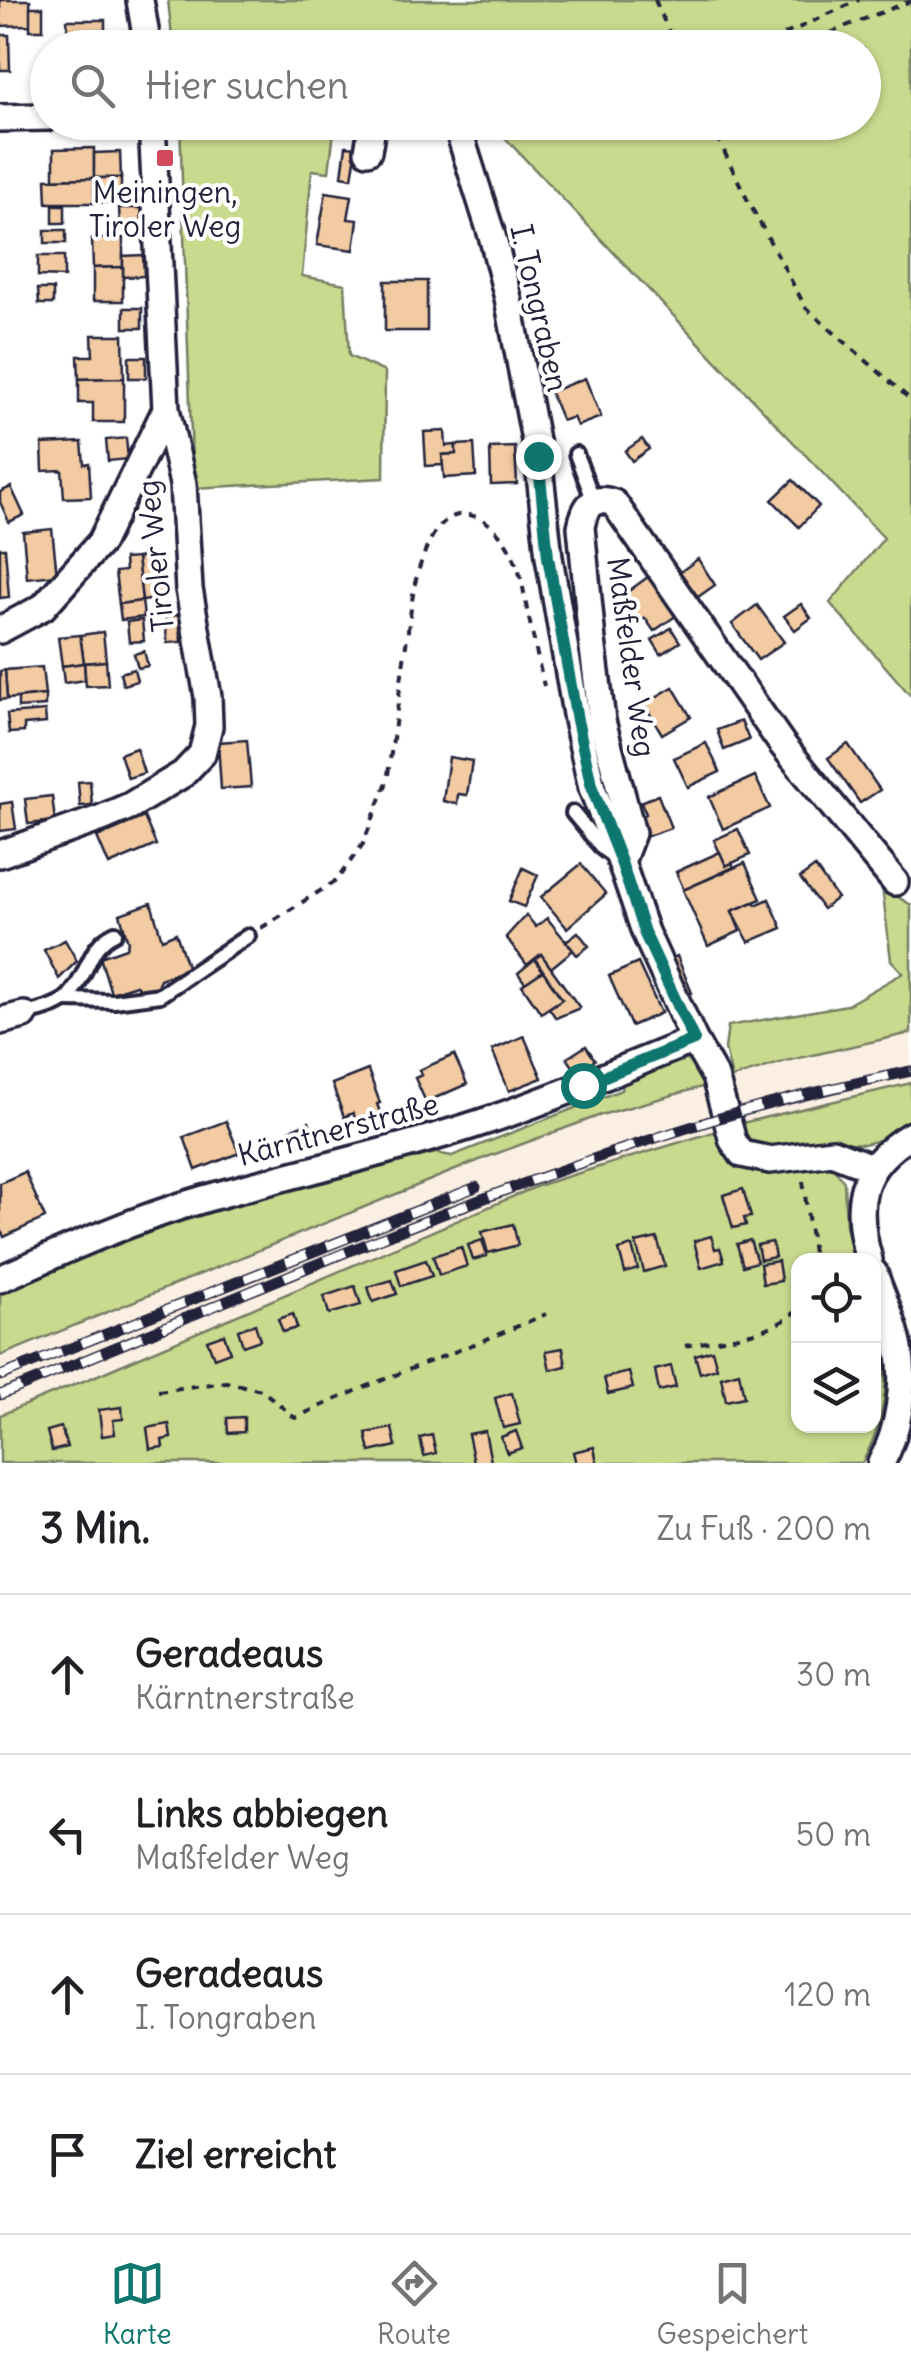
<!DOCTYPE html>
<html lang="de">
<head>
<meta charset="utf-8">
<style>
  body { margin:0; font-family:Delius,sans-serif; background:#f2f2f2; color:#202124 }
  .controls { position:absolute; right:30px; bottom:30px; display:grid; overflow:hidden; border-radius:20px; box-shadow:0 2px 8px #0004 }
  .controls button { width:90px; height:90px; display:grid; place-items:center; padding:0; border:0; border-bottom:2px solid #e0e0e0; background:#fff; color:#202124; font:50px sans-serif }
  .stop { position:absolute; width:30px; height:30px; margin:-22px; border:8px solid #0f766e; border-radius:50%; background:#fff }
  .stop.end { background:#0f766e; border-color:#fff; box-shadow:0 2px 10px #0008 }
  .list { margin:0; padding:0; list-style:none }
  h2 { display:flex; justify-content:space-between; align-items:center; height:130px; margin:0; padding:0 40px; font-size:42px }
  h2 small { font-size:32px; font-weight:400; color:#757577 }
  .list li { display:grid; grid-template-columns:65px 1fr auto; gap:30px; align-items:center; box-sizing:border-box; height:160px; padding:0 40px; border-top:2px solid #e0e0e0 }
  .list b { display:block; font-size:38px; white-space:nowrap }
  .list p { margin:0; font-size:32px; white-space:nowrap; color:#757577 }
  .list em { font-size:32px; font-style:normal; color:#757577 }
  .icon { flex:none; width:55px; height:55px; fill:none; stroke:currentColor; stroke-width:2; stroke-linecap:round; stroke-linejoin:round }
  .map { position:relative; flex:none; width:911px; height:1463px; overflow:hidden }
  .search { position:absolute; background:#fff; box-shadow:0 2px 8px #0004; left:30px; right:30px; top:30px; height:110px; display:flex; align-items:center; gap:25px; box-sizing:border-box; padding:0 35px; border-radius:55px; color:#757577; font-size:38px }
  .sheet { height:770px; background:#fff }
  nav { display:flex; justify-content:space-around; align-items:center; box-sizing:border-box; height:140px; border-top:2px solid #e0e0e0; background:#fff; font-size:28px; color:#757577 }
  nav a { display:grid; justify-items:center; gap:5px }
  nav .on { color:#0f766e }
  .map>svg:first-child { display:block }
  .built { fill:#fbefe3 }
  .green { fill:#c9da8e; stroke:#767e64; stroke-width:2.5 }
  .building { fill:#f2cba2; stroke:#22223b; stroke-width:2.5 }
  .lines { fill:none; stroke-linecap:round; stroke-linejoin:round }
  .service-casing { stroke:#22223b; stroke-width:20 }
  .minor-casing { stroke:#22223b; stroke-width:32 }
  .path { stroke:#22223b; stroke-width:4; stroke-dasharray:8 8; stroke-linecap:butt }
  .service { stroke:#fff; stroke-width:12 }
  .minor { stroke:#fff; stroke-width:25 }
  .rail-casing { stroke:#22223b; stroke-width:11 }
  .rail { stroke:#fff; stroke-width:8; stroke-dasharray:22; stroke-linecap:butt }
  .route { stroke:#0f766e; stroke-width:12 }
  .poi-dot { fill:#d1495b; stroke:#fff; stroke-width:4 }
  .labels { text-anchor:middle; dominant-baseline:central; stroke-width:8; stroke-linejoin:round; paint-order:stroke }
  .poi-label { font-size:30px; fill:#22223b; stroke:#fff }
  .street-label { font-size:30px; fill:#22223b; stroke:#fff }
</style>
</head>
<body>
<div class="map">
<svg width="911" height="1463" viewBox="0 0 911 1463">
  <rect width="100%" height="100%" fill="#fff"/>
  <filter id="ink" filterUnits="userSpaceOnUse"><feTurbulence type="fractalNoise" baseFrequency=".01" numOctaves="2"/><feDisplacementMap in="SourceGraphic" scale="20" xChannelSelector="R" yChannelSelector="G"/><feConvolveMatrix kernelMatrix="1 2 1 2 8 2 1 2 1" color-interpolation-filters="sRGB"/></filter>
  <g filter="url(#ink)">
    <polygon class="built" points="911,1033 911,1083 742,1123 540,1185 136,1359 0,1414 0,1356 487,1157 601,1115 786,1061"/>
    <g class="green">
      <polygon points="168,0 911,0 911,696 830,603 884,538 491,123 864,122 864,48 412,48 402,40 370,48 173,47"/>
      <polygon points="180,123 335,123 329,172 312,170 302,276 345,284 349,356 385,372 384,478 193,488"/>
      <polygon points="882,887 911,905 911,1033 786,1061 732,1078 725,1049 728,1026 847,1005 903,973 891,960"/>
      <polygon points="689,1053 709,1085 601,1115 487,1157 0,1356 0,1291 123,1235 272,1191 436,1153 452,1156 621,1090 625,1078"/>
      <polygon points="911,1083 911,1122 876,1141 864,1144 805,1140 759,1149 745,1139 742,1123"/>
      <path d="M 720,1130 L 731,1164 L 772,1173 L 827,1164 L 834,1168 L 844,1182 L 846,1226 L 855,1260 L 798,1260 L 798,1426 L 874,1426 L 874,1315 C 891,1371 890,1411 862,1463 L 0,1463 L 0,1415 L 91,1378 L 540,1185 Z"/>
    </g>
    <g class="building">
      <polygon points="0,0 30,0 31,25 0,26"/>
      <rect x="30" y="7" width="13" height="23"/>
      <polygon points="67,20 105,20 105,48 68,48"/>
      <polygon points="0,35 9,35 10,70 0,70"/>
      <polygon points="346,146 357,147 352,178 342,176"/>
      <polygon points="94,148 94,178 54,179 54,149"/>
      <polygon points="120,152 121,178 94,178 94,153"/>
      <polygon points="94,178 121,178 121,202 94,203"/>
      <polygon points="94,178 94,203 47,203 46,179"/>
      <polygon points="326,192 352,196 348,219 358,220 354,250 317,245"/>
      <rect x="53" y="205" width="12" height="18"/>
      <polygon points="119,208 142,208 142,227 120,227"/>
      <rect x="45" y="230" width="21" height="13"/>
      <polygon points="123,238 123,267 93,268 92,239"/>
      <polygon points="143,255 144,276 123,277 123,256"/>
      <polygon points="38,256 64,256 64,277 38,276"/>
      <polygon points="123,267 123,301 93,301 93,268"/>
      <rect x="385" y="281" width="42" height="50"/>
      <polygon points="38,289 53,289 53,304 39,304"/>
      <rect x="124" y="308" width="18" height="20"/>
      <polygon points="92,335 123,335 124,378 79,379 78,356 93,356"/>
      <rect x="129" y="357" width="17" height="21"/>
      <polygon points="124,378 124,422 93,422 93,403 79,403 79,379"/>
      <polygon points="585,378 601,417 577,426 573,417 562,421 550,392"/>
      <polygon points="445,431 446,446 456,445 456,454 442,455 443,465 426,466 424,432"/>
      <polygon points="126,438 128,459 108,461 106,440"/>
      <polygon points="642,439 649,449 632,461 625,451"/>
      <polygon points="82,442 84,464 89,463 91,497 64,498 62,470 43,471 42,444"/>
      <polygon points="474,444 476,476 444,478 442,455 456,454 456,445"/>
      <polygon points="515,447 517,484 491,485 490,448"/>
      <polygon points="793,480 819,506 799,527 772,500"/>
      <polygon points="11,487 24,515 9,522 0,502 0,492"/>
      <polygon points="52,529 57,575 27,578 23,532"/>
      <polygon points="0,548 5,548 9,597 0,598"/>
      <polygon points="149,556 151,570 162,568 165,598 142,601 137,558"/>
      <polygon points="137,558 142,601 119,604 115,572 125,571 124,559"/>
      <polygon points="698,559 715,585 698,597 680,572"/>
      <polygon points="652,574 680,613 654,631 645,618 637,624 619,598"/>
      <polygon points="142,601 144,617 121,620 119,604"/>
      <polygon points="801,604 811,618 795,630 784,616"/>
      <polygon points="757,605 784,642 758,660 732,624"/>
      <polygon points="179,615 181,642 167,643 165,616"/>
      <polygon points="142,620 144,641 129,642 127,622"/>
      <polygon points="671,628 680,642 661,654 652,640"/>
      <polygon points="103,632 106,661 84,663 80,635"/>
      <polygon points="80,635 84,663 62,666 58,637"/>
      <polygon points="144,651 148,666 138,668 134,654"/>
      <polygon points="106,661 108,685 86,686 84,663"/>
      <polygon points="84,663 85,680 64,683 62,666"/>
      <polygon points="42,667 45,695 7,699 5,670"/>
      <polygon points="134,669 137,681 123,685 120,673"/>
      <polygon points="5,670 7,699 0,700 0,671"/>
      <polygon points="673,687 691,717 662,734 644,704"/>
      <polygon points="45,695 45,706 18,708 18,698"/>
      <polygon points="45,711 46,723 24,725 24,732 9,733 7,714"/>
      <polygon points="741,721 749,740 724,750 717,730"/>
      <polygon points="247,740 251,787 221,789 218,742"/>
      <polygon points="706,743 720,772 688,787 674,758"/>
      <polygon points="848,744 880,790 860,803 828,758"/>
      <polygon points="136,748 144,773 128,778 120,754"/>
      <polygon points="449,757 472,761 467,795 458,794 457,804 443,801"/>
      <polygon points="755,776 770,808 723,829 709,797"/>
      <polygon points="90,781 92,805 80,806 78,782"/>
      <polygon points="658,795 671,828 645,837 638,818 646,814 641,802"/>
      <polygon points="52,796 55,821 28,824 25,799"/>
      <polygon points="12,802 16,829 0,831 0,804"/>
      <polygon points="144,817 156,845 109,865 97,837"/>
      <polygon points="738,829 750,855 726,866 714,840"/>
      <polygon points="720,852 726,866 732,863 734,867 684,890 676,872"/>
      <polygon points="745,863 761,899 732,911 740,931 708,946 683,890"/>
      <polygon points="581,864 606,894 567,928 541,897"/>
      <polygon points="815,867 837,898 823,909 800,878"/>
      <polygon points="523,868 538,875 524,907 509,901"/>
      <polygon points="769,899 782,928 749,942 732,911 754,902 756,905"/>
      <polygon points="151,903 162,939 176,933 188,969 160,979 157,986 150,991 142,990 136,985 111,993 100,957 126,948 128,942 120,914"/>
      <polygon points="526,915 536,927 547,918 573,950 551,968 541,954 527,965 506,937"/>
      <polygon points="578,932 589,946 577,955 566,941"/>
      <polygon points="65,940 77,961 59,979 44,950"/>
      <polygon points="541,954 551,968 580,1008 556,1018 549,1008 562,999 535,959"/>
      <polygon points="677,956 692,993 683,997 669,959"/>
      <polygon points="535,959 543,971 525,983 518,973"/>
      <polygon points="638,963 661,1013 631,1026 609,976"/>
      <polygon points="543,971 562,999 541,1013 522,985"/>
      <polygon points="524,1036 542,1078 509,1091 492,1050"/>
      <polygon points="586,1046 595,1060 577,1072 567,1058"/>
      <polygon points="454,1055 467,1084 426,1102 415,1078 422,1075 419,1070"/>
      <polygon points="368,1070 380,1103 377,1104 381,1115 358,1124 353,1113 344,1117 332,1084"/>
      <polygon points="226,1121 239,1153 196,1170 184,1137"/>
      <polygon points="309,1122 315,1138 296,1145 290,1130"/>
      <polygon points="25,1172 45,1218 4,1237 0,1228 0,1183"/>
      <polygon points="743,1189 751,1217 744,1218 746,1225 733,1228 723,1195"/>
      <polygon points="513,1224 518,1245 488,1253 482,1232"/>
      <polygon points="711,1236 715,1249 720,1248 724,1261 701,1268 694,1241"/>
      <polygon points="657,1238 665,1266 644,1272 636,1243"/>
      <polygon points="482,1240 487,1256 473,1260 468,1245"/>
      <polygon points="750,1240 757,1262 743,1266 737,1244"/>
      <polygon points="772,1242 775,1257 760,1260 757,1245"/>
      <polygon points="632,1246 638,1269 625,1273 619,1250"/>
      <polygon points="461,1247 467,1266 439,1275 433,1256"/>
      <polygon points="426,1260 432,1276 401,1286 396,1270"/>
      <polygon points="778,1261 781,1281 763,1284 760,1264"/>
      <polygon points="392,1280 397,1294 373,1302 368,1287"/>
      <polygon points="355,1286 361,1305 329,1314 324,1296"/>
      <polygon points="293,1314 297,1328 283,1332 278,1319"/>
      <polygon points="255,1324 260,1340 243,1346 238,1330"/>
      <polygon points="224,1334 230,1352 214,1358 207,1340"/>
      <polygon points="563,1348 566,1366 550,1370 546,1351"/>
      <polygon points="712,1350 717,1368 700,1373 695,1355"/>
      <polygon points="671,1366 676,1387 659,1391 655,1370"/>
      <polygon points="629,1372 633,1388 608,1394 604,1378"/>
      <polygon points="739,1372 744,1397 726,1401 721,1377"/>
      <polygon points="512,1393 520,1424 503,1428 495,1398"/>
      <polygon points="122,1407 123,1419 113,1420 115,1434 102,1436 99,1410"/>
      <polygon points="244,1417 244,1432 228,1433 227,1418"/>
      <polygon points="169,1424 171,1438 162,1440 163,1447 150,1449 147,1428"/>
      <polygon points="61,1427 67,1447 52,1451 47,1431"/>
      <polygon points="392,1428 396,1446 370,1452 366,1433"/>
      <polygon points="485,1431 491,1462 474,1463 468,1434"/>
      <polygon points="516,1431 522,1448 507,1453 501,1437"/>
      <polygon points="432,1435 436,1453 424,1456 420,1438"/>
      <polygon points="594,1447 597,1463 576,1463 573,1452"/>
    </g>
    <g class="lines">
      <defs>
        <g id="service">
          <polyline points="576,454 594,502"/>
          <polyline points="573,813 603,849 615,858"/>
          <polyline points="66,1000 114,1001 160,995 248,936"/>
          <path d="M 24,1015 C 38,1010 59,1007 69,996 C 90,973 87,946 115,933"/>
        </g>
        <g id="minor">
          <polyline points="140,0 148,48"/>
          <polyline points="0,118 48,117"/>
          <polyline points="456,122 493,239 508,298 538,456 549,557 577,720 592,788 621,862"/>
          <polyline points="368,151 373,122"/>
          <polyline points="0,630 43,607 101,542 166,409"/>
          <polyline points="0,854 102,818 130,806 183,774 202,754 209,726 208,697 189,589 183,484 166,409 152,122"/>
          <polyline points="0,1021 24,1015"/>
          <path d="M 873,1168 L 832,1152 L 770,1160 L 742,1154 L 733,1141 L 715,1077 L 694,1040 L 645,932 L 621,862 L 632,833 L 602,721 L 592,640 L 581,527 C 585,507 591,495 614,503 L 782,744 L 895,882"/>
          <path d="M 869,1260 C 853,1205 858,1166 911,1135"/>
          <path d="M 874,1273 C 882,1297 895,1323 899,1348 C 906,1384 899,1431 881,1463"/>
          <path d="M 0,1279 C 67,1249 134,1219 204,1199 C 299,1172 396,1151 489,1120 C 558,1097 626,1067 694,1040"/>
        </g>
      </defs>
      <use href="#service" class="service-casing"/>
      <use href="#minor" class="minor-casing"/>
      <g class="path">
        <polyline points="655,0 676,48"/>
        <polyline points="755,48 859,0"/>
        <polyline points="802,48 841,28 911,1"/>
        <polyline points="710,122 747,199 806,308 911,400"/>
        <path d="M 261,928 L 336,881 L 363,844 L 387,782 L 414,587 C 422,557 436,502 477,517 C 493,523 506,541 513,556 C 521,573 524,592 527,610 C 533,635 538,661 544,686"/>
        <polyline points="803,1181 814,1260"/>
        <path d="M 685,1346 C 717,1339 778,1334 798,1309"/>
        <path d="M 158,1391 L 226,1382 L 262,1390 L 295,1418 C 377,1379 463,1351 546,1314"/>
      </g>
      <use href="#service" class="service"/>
      <use href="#minor" class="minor"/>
      <defs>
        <g id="rail">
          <polyline points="0,1376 476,1187"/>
          <path d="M 0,1395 C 235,1299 469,1194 713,1120 C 778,1100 845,1085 911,1071"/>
        </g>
      </defs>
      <use href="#rail" class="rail-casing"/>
      <use href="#rail" class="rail"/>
    </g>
  </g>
  <g class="lines" filter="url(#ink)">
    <polyline class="route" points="538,456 548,557 577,720 592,788 621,862 644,932 694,1040 583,1085"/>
  </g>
  <rect class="poi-dot" x="155" y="148" width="20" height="20" rx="5"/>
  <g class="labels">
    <g class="poi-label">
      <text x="165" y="192">Meiningen,<tspan x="165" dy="34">Tiroler Weg</tspan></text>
    </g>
    <g class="street-label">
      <text transform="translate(540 308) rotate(77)">I. Tongraben</text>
      <text transform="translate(155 556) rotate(-96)">Tiroler Weg</text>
      <text transform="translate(632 657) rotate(82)">Maßfelder Weg</text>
      <text transform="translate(338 1129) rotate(-15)">Kärntnerstraße</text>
    </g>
  </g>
</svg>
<div class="controls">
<button><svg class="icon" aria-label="locate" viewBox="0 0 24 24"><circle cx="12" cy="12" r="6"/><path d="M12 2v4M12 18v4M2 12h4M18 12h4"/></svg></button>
<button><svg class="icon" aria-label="layers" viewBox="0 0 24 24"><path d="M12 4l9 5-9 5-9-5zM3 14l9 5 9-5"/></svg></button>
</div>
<div class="stop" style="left:583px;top:1085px"></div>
<div class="stop end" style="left:538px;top:456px"></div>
<div class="search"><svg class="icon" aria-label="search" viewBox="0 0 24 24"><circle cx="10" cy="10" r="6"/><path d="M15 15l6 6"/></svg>Hier suchen</div>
</div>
<section class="sheet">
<h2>3 Min.<small>Zu Fuß · 200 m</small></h2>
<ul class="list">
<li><svg class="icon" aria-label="ahead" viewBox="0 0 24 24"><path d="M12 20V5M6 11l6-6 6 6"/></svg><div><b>Geradeaus</b><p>Kärntnerstraße</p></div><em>30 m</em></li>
<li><svg class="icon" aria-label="left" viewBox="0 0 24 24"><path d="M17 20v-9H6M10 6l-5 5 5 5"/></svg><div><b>Links abbiegen</b><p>Maßfelder Weg</p></div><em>50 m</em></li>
<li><svg class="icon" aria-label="ahead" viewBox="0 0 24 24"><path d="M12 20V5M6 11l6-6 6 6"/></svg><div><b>Geradeaus</b><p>I. Tongraben</p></div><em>120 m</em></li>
<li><svg class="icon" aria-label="arrive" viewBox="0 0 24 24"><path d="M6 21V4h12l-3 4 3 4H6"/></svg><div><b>Ziel erreicht</b></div></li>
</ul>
</section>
<nav>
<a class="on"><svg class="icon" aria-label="map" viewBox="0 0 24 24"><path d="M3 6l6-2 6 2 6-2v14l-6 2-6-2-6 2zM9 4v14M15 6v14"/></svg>Karte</a>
<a><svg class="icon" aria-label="directions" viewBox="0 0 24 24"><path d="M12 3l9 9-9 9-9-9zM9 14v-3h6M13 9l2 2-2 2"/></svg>Route</a>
<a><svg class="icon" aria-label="saved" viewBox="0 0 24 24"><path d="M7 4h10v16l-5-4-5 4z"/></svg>Gespeichert</a>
</nav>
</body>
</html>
